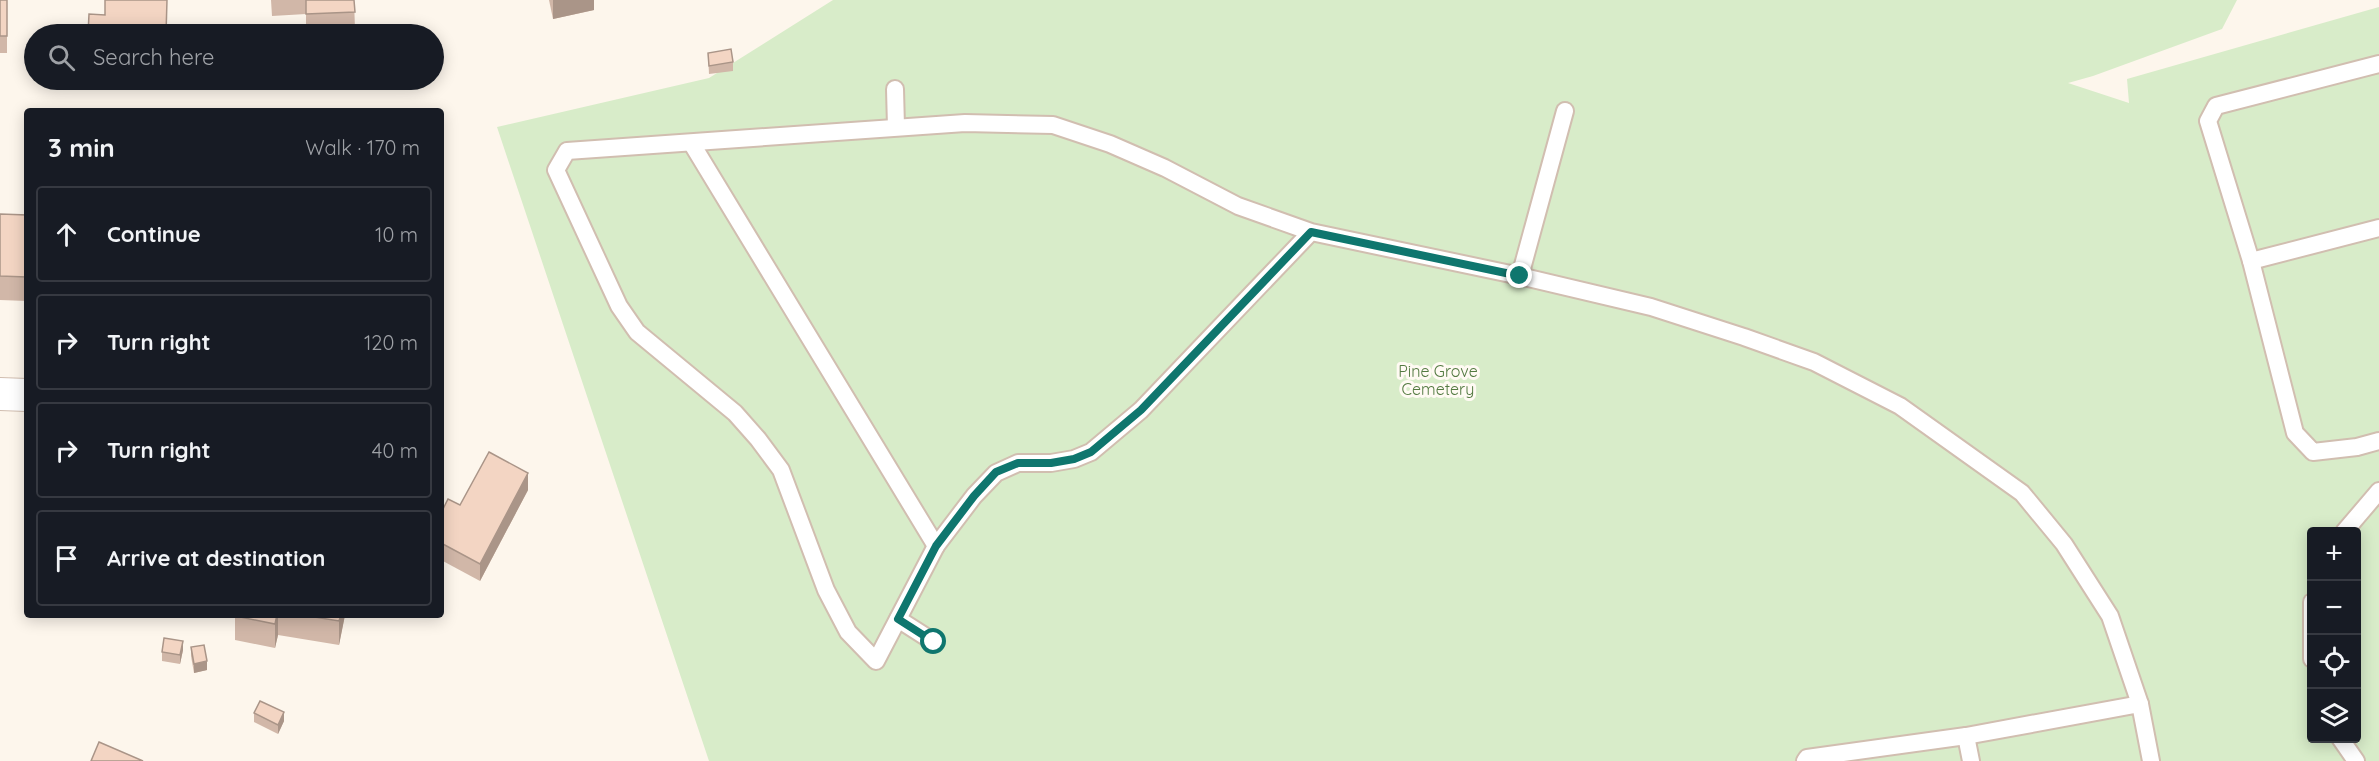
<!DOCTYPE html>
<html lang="en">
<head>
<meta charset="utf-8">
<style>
  body { margin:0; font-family:Quicksand,sans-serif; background:#242831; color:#f1f3f6 }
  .controls { position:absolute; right:18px; bottom:18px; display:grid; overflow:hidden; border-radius:6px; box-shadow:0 3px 15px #0003 }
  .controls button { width:54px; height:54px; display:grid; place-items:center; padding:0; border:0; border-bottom:2px solid #363941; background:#171b24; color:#f1f3f6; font:30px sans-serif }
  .stop { position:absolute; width:18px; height:18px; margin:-14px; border:4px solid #0f766e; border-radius:50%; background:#fff }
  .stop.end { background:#0f766e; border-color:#fff; box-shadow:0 2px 6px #0008 }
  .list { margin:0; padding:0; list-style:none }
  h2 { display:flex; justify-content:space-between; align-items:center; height:78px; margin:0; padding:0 24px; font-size:26px }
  h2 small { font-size:20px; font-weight:400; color:#9ea1a6 }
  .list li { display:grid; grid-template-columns:39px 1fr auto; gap:18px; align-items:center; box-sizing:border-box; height:96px; margin:0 12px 12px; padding:0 12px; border:2px solid #363941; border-radius:6px }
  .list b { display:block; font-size:22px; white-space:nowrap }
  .list em { font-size:20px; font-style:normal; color:#9ea1a6 }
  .icon { flex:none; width:33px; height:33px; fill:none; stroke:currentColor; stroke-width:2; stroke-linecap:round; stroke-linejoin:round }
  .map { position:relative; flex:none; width:2379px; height:761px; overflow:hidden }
  .search { position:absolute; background:#171b24; box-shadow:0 3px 15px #0003; left:24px; top:24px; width:420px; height:66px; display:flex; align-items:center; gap:15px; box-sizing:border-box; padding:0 21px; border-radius:33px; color:#9ea1a6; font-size:22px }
  .panel { position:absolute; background:#171b24; box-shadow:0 3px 15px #0003; left:24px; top:108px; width:420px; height:510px; border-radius:6px }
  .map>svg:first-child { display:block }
  .green { fill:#d8ecc9; fill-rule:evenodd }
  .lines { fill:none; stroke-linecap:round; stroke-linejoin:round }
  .service-casing { stroke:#d1beb0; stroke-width:20 }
  .minor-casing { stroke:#d1beb0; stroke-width:34 }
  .service { stroke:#fff; stroke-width:16 }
  .minor { stroke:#fff; stroke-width:32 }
  .wall { fill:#d1b7a8 }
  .shaded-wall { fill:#aa9588 }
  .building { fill:#f3d5c3; stroke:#aa9588; stroke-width:1.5 }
  .route { stroke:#0f766e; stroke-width:8 }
  .labels { text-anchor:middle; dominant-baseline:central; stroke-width:6; stroke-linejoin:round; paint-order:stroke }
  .park-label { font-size:16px; fill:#537a41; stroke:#fffaf3 }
</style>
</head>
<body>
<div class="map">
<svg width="2379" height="761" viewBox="0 0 2379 761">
  <rect width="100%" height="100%" fill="#fdf6ec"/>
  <path class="green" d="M 833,0 L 2237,0 L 2222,29 L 2093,76 L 2068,83 L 2129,103 L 2127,79 L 2379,7 L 2379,761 L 709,761 L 497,127 L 709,78 ZM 2312,532 L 2356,532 L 2356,738 L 2312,738 Z"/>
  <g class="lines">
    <defs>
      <g id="service">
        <polyline points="2379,64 2216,106 2208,121 2251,261 2295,433 2313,452 2357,447 2379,441"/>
        <polyline points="895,89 896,127"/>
        <polyline points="692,144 936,546"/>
        <polyline points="1311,232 1238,206 1165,168 1110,144 1053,125 965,123 567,151 556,170 619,306 637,332 735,413 758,439 781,470 826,590 848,632 876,661 936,546 974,496 996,473 1018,463 1051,463 1074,459 1091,452 1141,410 1311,232 1520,276 1651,307 1744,337 1814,362 1900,406 2022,493 2064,544 2110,616 2140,704"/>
        <polyline points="2251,261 2379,228"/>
        <polyline points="1520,276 1565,111"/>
        <polyline points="2344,532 2379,491"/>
        <polyline points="2312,602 2312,659"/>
        <polyline points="898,619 934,642"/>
        <polyline points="1966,736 1971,761"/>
        <polyline points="2340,738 2356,761"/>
        <polyline points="1805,761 1807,758 1966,736 2140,704 2151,761"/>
      </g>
      <polyline id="minor" points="0,394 27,395"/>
    </defs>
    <use href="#service" class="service-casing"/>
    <use href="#minor" class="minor-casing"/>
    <use href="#service" class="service"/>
    <use href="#minor" class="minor"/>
  </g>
  <g class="wall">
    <rect x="0" y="0" width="7" height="53"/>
    <polygon points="271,0 354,0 355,29 306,31 306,14 272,16"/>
    <polygon points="549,0 594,0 594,10 553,19"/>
    <polygon points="708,53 733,62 733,71 709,74"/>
    <polygon points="0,214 27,215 27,301 0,300"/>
    <polygon points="528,490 480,581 441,560 441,513 460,505"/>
    <polygon points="235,615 345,615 339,645 278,635 275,648 235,640"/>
    <polygon points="191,647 207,670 194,673 191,656"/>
    <polygon points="183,650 180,664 162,661 162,652"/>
    <polygon points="254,713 284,721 278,734 254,722"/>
  </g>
  <g class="shaded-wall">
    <polygon points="553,0 594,0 594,10 553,19"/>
    <polygon points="528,473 528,490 480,581 480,564"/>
    <polygon points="277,615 278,615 278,635 275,648 275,624"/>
    <polygon points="341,615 345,615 339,645 339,621"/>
    <polygon points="183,641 183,650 180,664 180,655"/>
    <polygon points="207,661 207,670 194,673 194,664"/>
    <polygon points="284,712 284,721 278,734 278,725"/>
  </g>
  <g class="building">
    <rect x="0" y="0" width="7" height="36"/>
    <polygon points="105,0 167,0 166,34 88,34 89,14 105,15"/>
    <polygon points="306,0 354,0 355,12 306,14"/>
    <polygon points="731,49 733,62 709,66 708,53"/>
    <polygon points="0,214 27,215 27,277 0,276"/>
    <polygon points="489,452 528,473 480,564 441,543 441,513 448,499 460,505"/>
    <polygon points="235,615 277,615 275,624 235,616"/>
    <polygon points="302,615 341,615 339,621"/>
    <polygon points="164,638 183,641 180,655 162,652"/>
    <polygon points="204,645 207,661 194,664 191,647"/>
    <polygon points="260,701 284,712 278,725 254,713"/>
    <polygon points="99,742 143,761 91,761"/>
  </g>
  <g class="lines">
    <polyline class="route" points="934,642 898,619 936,546 974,496 996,472 1018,463 1051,463 1074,459 1091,452 1141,410 1311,232 1520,276"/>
  </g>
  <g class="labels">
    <g class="park-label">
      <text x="1438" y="371">Pine Grove<tspan x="1438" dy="18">Cemetery</tspan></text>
    </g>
  </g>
</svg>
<div class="controls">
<button>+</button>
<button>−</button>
<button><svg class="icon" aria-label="locate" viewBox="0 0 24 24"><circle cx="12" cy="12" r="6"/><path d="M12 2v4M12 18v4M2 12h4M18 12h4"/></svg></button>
<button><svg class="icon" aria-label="layers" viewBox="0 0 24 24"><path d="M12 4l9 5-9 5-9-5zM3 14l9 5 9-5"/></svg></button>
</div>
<div class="stop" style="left:934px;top:642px"></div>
<div class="stop end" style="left:1520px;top:276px"></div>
<div class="search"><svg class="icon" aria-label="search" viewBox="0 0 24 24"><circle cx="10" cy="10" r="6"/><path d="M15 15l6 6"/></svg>Search here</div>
<section class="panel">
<h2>3 min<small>Walk · 170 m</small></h2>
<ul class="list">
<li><svg class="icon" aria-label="ahead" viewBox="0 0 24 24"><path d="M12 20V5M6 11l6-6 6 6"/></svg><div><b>Continue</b></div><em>10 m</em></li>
<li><svg class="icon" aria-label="right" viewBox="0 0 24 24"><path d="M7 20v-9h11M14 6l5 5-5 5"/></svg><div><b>Turn right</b></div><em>120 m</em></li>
<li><svg class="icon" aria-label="right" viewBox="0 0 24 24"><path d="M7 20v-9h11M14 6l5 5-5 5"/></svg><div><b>Turn right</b></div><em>40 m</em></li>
<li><svg class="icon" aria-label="arrive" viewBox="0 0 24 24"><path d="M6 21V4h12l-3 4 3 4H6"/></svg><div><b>Arrive at destination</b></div></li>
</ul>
</section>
</div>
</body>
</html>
